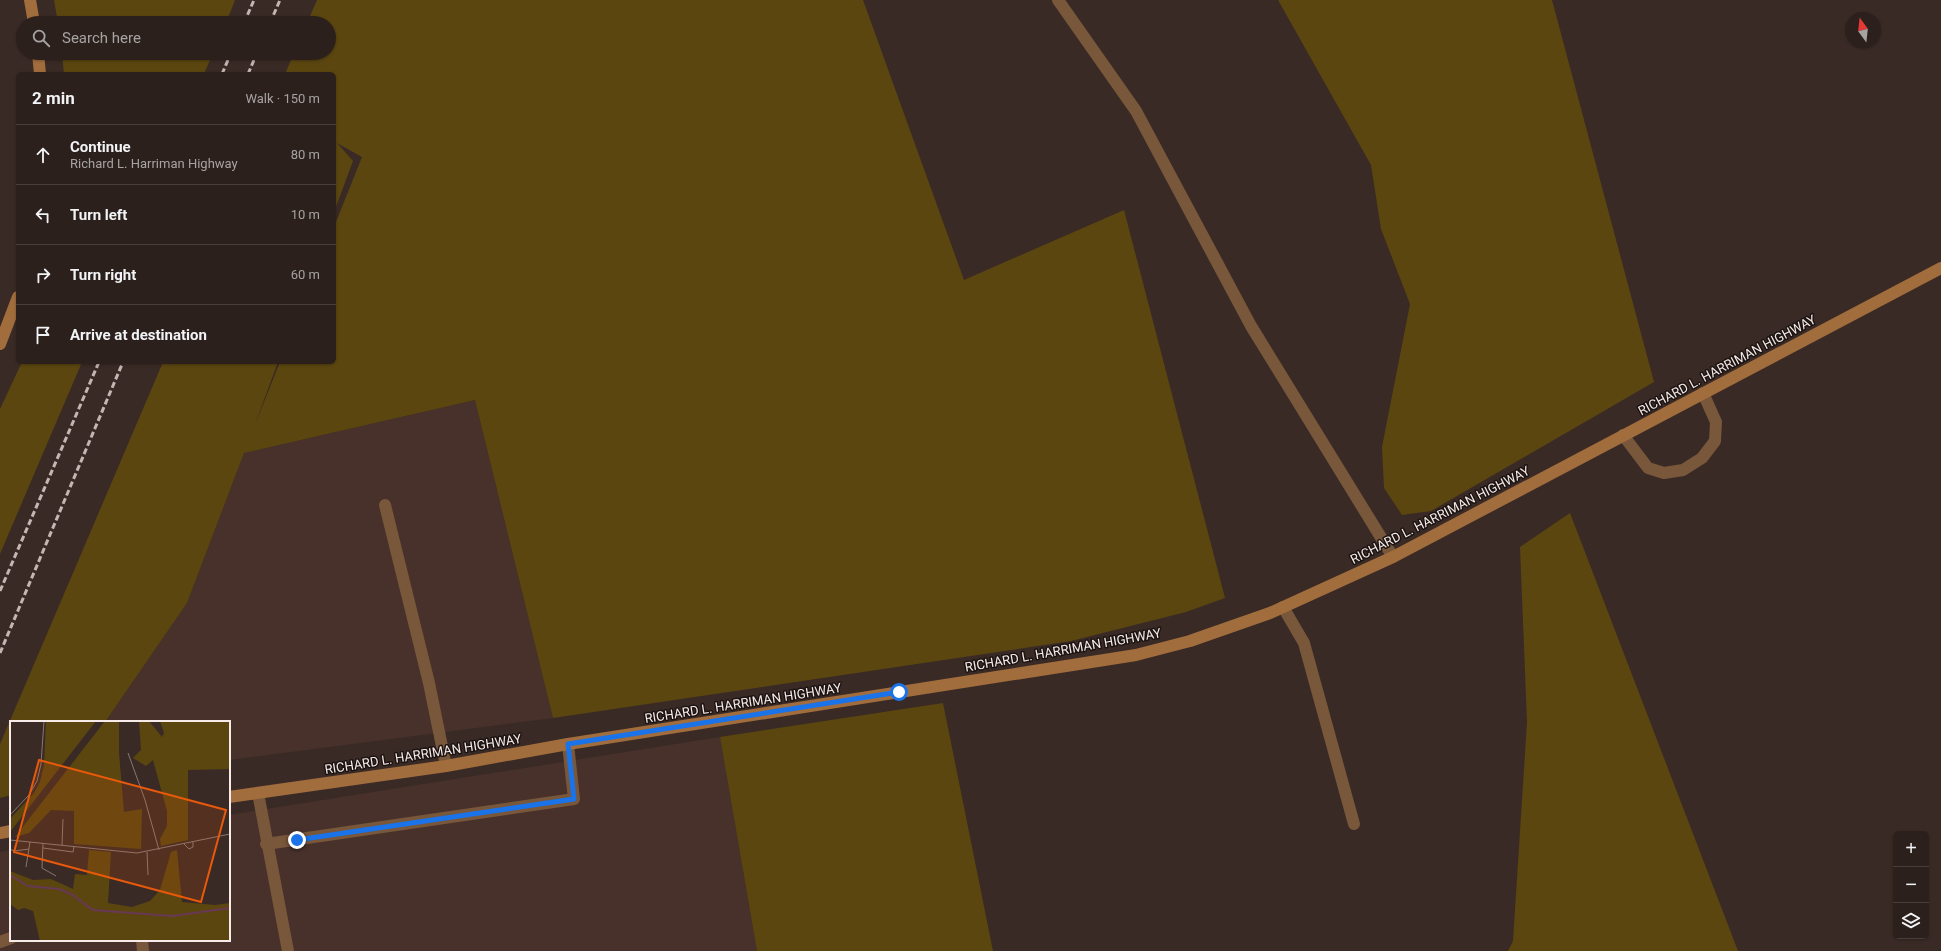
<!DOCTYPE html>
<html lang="en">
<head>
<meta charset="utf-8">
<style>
  body { margin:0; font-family:Roboto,sans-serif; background:#382d29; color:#f1f3f6 }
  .controls { position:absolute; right:12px; bottom:12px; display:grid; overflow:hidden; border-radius:6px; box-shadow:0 1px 3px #0004 }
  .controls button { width:36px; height:36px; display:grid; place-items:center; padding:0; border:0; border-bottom:1px solid #483e3b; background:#2c201c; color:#f1f3f6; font:20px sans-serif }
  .compass { position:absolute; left:1845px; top:12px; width:36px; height:36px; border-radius:50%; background:#2c201c; box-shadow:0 1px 3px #0004; rotate:345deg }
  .stop { position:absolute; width:12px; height:12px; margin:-9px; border:3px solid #1a73e8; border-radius:50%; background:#fff }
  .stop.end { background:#1a73e8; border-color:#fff; box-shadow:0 1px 4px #0008 }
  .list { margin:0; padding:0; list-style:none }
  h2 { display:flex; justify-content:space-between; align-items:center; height:52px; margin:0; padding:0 16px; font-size:17px }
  h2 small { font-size:13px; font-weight:400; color:#a6a3a3 }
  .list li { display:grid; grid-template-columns:26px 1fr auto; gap:12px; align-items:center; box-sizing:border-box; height:60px; padding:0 16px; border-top:1px solid #483e3b }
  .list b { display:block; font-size:15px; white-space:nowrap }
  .list p { margin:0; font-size:13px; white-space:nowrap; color:#a6a3a3 }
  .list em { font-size:13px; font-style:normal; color:#a6a3a3 }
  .icon { flex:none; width:22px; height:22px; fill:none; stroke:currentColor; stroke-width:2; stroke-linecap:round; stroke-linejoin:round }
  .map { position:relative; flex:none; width:1941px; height:951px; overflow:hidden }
  .search { position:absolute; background:#2c201c; box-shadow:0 1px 3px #0004; left:16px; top:16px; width:320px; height:44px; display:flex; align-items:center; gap:10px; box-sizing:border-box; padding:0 14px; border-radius:22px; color:#a6a3a3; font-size:15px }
  .panel { position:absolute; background:#2c201c; box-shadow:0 1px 3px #0004; left:16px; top:72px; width:320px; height:292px; border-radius:6px }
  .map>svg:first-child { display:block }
  .built { fill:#48312b }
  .green { fill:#5b4610 }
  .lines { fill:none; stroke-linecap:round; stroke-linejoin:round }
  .lane { stroke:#79573a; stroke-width:12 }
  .secondary { stroke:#a26d3d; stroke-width:12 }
  .rail { stroke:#c3b6b3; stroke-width:3; stroke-dasharray:6 3; stroke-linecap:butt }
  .route { stroke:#1a73e8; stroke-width:5 }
  .labels { text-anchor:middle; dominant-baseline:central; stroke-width:3; stroke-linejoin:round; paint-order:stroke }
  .street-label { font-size:13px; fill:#f6ebe8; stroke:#1c1412 }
  .inset-river { fill:none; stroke:#683854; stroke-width:2 }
  .inset-road { fill:none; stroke:#857773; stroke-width:1 }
  .view { fill:#e8590c; fill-opacity:0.15; stroke:#e8590c; stroke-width:2 }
  .inset-edge { fill:none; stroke:#f6ebe8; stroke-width:2 }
</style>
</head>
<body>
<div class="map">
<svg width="1941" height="951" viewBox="0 0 1941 951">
  <rect width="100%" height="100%" fill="#3a2a25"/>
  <g class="built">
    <polygon points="475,400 553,718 229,760 229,722 105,722 187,603 244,453"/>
    <polygon points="720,737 757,951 0,951 0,852 11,850 11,940 229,940 229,815"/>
  </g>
  <g class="green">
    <polygon points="54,0 235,0 226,23 58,23"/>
    <polygon points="317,0 863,0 964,280 1124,210 1225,598 1186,612 1071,641 553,718 475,400 244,453 187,603 105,722 11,722 11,795 0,798 0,744 163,362 278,362 254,427 280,362 334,362 334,227 362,157 337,143 353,161 334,212 334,74 285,74 294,53 329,53 329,23 307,23"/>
    <polygon points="1278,0 1552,0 1654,382 1431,511 1402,515 1384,488 1382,447 1410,304 1381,229 1371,165"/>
    <polygon points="62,53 213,53 204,74 64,74"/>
    <polygon points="22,362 82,362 0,554 0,409"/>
    <polygon points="1570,513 1738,951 1508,951 1513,941 1527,722 1520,547"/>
    <polygon points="943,703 993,951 757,951 720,737"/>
  </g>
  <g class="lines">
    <g class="lane">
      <polyline points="1058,0 1136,111 1251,326 1393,557"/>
      <polyline points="1623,435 1648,468 1664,473 1683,470 1702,458 1715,441 1716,422 1703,393"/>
      <polyline points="385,505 429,683 446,766"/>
      <polyline points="1283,607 1304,643 1354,824"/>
      <polyline points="258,793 288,951"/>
      <polyline points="266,844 574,799 568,744"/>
      <polyline points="142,940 143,951"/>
      <polyline points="0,942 11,938"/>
    </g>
    <g class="secondary">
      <polyline points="30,0 34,23"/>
      <polyline points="38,53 40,74"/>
      <polyline points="0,344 18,297"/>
      <polyline points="229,797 446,766 568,744 1136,655 1190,641 1270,613 1393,557 1941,268"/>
      <polyline points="0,833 11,831"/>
    </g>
    <g class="rail">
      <polyline points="244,23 254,0"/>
      <polyline points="270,23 280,0"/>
      <polyline points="222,74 231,53"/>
      <polyline points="248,74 257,53"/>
      <polyline points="0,591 99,362"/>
      <polyline points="0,653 123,362"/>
    </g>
  </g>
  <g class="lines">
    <polyline class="route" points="297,840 574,799 568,744 899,692"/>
  </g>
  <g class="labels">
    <g class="street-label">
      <text transform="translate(1727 365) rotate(-28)">RICHARD L. HARRIMAN HIGHWAY</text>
      <text transform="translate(1440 515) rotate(-27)">RICHARD L. HARRIMAN HIGHWAY</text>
      <text transform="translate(1063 650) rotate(-10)">RICHARD L. HARRIMAN HIGHWAY</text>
      <text transform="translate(743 703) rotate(-9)">RICHARD L. HARRIMAN HIGHWAY</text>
      <text transform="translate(423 754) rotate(-9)">RICHARD L. HARRIMAN HIGHWAY</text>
    </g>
  </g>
  <g transform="translate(10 721)">
    <rect width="220" height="220" fill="#3a2a25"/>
    <path d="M 36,0 L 86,0 L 0,111 L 0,98 L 24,72 L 30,61 L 34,44 ZM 95,0 L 109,0 L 109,32 L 114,91 L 132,88 L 131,128 L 64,123 L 64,90 L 41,89 L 19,112 L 5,116 ZM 129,0 L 139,0 L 152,16 L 154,12 L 150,0 L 220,0 L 220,48 L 178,49 L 178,119 L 151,125 L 150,118 L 157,105 L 157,90 L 143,39 L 136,45 L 123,37 L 131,29 ZM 79,129 L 101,131 L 98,182 L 122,186 L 140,180 L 150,169 L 161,131 L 167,129 L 172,181 L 205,184 L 220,182 L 220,220 L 30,220 L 23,190 L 14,187 L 8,189 L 0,183 L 0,150 L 23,159 L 41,158 L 63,168 L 65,153 L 77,154 Z" fill="#5b4610"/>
    <path class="inset-river" d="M 0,154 L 18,165 L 49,168 L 61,173 L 83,189 L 162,195 L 220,187"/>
    <path class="inset-road" d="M 118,32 L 135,79 L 149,129M 0,94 L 19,74 L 27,60 L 31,43 L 34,0M 0,119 L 127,132 L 220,113M 33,122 L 32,147 L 46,155M 174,123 L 179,128 L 183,126 L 183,121M 52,124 L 53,98M 33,127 L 63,131 L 64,126M 0,128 L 4,130 L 19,128M 137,131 L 138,154M 16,146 L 20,121"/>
    <path class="view" d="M 29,39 L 216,89 L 191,181 L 4,131 Z"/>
    <rect width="220" height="220" class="inset-edge"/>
  </g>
</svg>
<div class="controls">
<button>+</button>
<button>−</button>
<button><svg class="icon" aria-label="layers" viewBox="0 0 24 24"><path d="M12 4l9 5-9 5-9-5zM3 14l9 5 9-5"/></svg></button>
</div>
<svg class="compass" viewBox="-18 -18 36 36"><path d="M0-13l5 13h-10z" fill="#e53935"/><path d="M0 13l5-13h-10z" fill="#a6a3a3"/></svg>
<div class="stop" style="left:899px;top:692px"></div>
<div class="stop end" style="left:297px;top:840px"></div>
<div class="search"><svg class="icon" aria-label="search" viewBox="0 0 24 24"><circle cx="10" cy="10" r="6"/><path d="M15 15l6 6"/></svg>Search here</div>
<section class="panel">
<h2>2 min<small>Walk · 150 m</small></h2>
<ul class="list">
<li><svg class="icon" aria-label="ahead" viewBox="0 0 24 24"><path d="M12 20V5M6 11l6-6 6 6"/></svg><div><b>Continue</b><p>Richard L. Harriman Highway</p></div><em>80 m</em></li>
<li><svg class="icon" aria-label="left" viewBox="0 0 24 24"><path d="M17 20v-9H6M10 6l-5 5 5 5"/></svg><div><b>Turn left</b></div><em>10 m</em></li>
<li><svg class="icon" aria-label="right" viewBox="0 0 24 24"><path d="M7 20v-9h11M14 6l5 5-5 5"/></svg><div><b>Turn right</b></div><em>60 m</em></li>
<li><svg class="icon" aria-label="arrive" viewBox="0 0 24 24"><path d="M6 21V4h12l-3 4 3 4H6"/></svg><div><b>Arrive at destination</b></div></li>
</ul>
</section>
</div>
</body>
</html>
